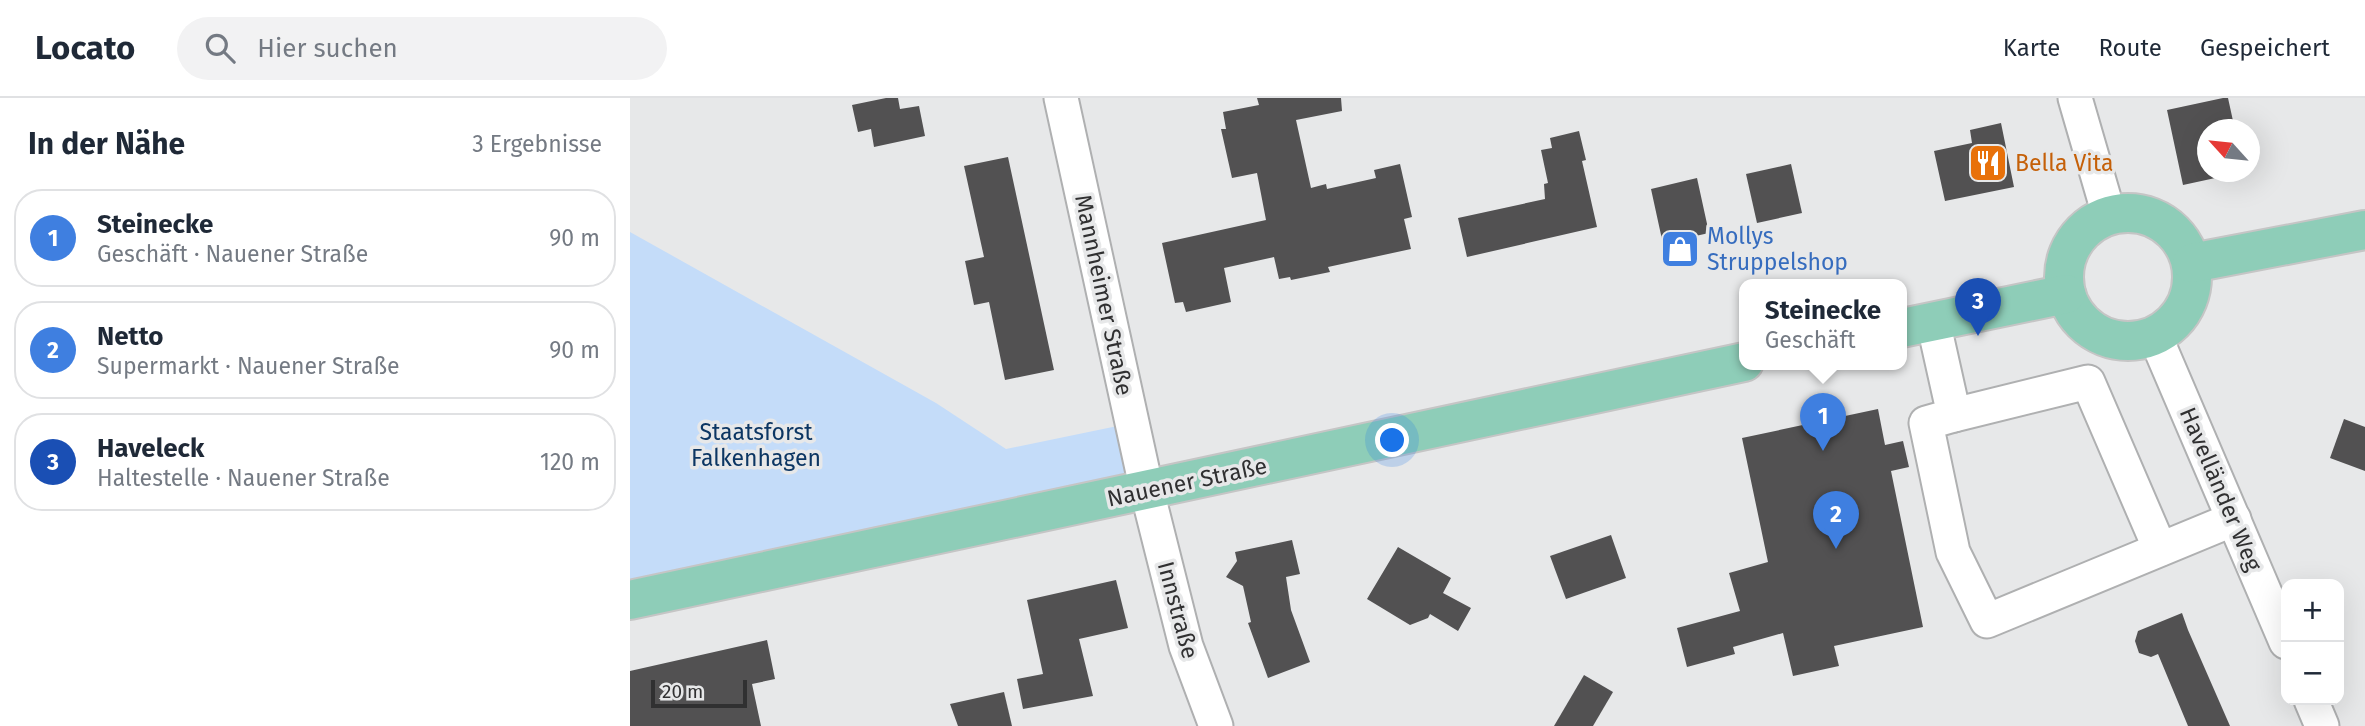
<!DOCTYPE html>
<html lang="de">
<head>
<meta charset="utf-8">
<style>
  body { margin:0; font-family:"Fira Sans",sans-serif; background:#f2f2f3; color:#1f2937 }
  .controls { position:absolute; right:21px; bottom:21px; display:grid; overflow:hidden; border-radius:14px; box-shadow:0 7px 28px #0002 }
  .controls button { width:63px; height:63px; display:grid; place-items:center; padding:0; border:0; border-bottom:2px solid #e0e1e3; background:#fff; color:#1f2937; font:35px sans-serif }
  .compass { position:absolute; left:1567px; top:21px; width:63px; height:63px; border-radius:50%; background:#fff; box-shadow:0 7px 28px #0002; rotate:297deg }
  .scale { position:absolute; left:21px; bottom:18px; width:96px; box-sizing:border-box; padding-left:7px; border:4px solid #303031; border-top:0; font-size:19px; line-height:24px; white-space:nowrap; color:#303031; -webkit-text-stroke:5px #e7e8e9; paint-order:stroke }
  .you { position:absolute; left:763px; top:343px; width:24px; height:24px; margin:-18px; border:5px solid #fff; border-radius:50%; background:#1a73e8; box-shadow:0 0 0 10px #1a73e833 }
  .badge { display:grid; place-items:center; width:46px; height:46px; border-radius:50%; background:#111827; color:#fff; font-size:23px; font-weight:700 }
  .pin { position:absolute; translate:-50% -58px; filter:drop-shadow(0 2px 4px #0008) }
  .pin::after { content:''; position:absolute; top:37px; width:24px; height:21px; background:inherit; clip-path:polygon(0 0,100% 0,50% 100%) }
  .popup { position:absolute; left:1109px; top:181px; width:168px; height:91px; box-sizing:border-box; display:grid; place-content:center; border-radius:14px; background:#fff; filter:drop-shadow(0 2px 5px #0005); font-size:23px; white-space:nowrap; color:#747a83 }
  .popup b { font-size:26px; color:#1f2937 }
  .popup::after { content:''; position:absolute; left:50%; top:100%; margin-left:-14px; border:14px solid transparent; border-top-color:#fff }
  .list { margin:0; padding:0; list-style:none }
  h2 { display:flex; justify-content:space-between; align-items:center; height:91px; margin:0; padding:0 28px; font-size:30px }
  h2 small { font-size:23px; font-weight:400; color:#747a83 }
  .list li { display:grid; grid-template-columns:46px 1fr auto; gap:21px; align-items:center; box-sizing:border-box; height:98px; margin:0 14px 14px; padding:0 14px; border:2px solid #e0e1e3; border-radius:28px }
  .list b { display:block; font-size:26px; white-space:nowrap }
  .list p { margin:0; font-size:23px; white-space:nowrap; color:#747a83 }
  .list em { font-size:23px; font-style:normal; color:#747a83 }
  .icon { flex:none; width:38px; height:38px; fill:none; stroke:currentColor; stroke-width:2; stroke-linecap:round; stroke-linejoin:round }
  .map { position:relative; flex:none; width:1735px; height:628px; overflow:hidden }
  header { display:flex; align-items:center; gap:42px; box-sizing:border-box; height:98px; padding:0 35px; background:#fff; border-bottom:2px solid #e0e1e3 }
  header strong { font-size:33px }
  nav { display:flex; gap:38px; margin-inline-start:auto; font-size:24px }
  .search { width:490px; height:63px; background:#f2f2f3; display:flex; align-items:center; gap:18px; box-sizing:border-box; padding:0 24px; border-radius:38px; color:#747a83; font-size:26px }
  main { display:flex }
  aside { flex:1; background:#fff }
  .map>svg:first-child { display:block }
  .green { fill:#c4dcf9 }
  .building { fill:#525152 }
  .lines { fill:none; stroke-linecap:round; stroke-linejoin:round }
  .minor-casing { stroke:#afb0b1; stroke-width:37 }
  .major-casing { stroke:#c5c5c5; stroke-width:42 }
  .minor { stroke:#fff; stroke-width:33 }
  .major { stroke:#8ecdb8; stroke-width:38 }
  .labels { text-anchor:middle; dominant-baseline:central; stroke-width:7; stroke-linejoin:round; paint-order:stroke }
  .food-label { font-size:23px; fill:#c56008; stroke:#e7e8e9; text-anchor:start }
  .shop-label { font-size:23px; fill:#366cbe; stroke:#e7e8e9; text-anchor:start }
  .street-label { font-size:23px; fill:#303031; stroke:#e7e8e9 }
  .park-label { font-size:23px; fill:#0c3663; stroke:#e7e8e9 }
</style>
</head>
<body>
<header>
<strong>Locato</strong>
<div class="search"><svg class="icon" aria-label="search" viewBox="0 0 24 24"><circle cx="10" cy="10" r="6"/><path d="M15 15l6 6"/></svg>Hier suchen</div>
<nav><a>Karte</a><a>Route</a><a>Gespeichert</a></nav>
</header>
<main>
<aside>
<h2>In der Nähe<small>3 Ergebnisse</small></h2>
<ul class="list">
<li><span class="badge" style="background:#3f7fe0">1</span><div><b>Steinecke</b><p>Geschäft · Nauener Straße</p></div><em>90 m</em></li>
<li><span class="badge" style="background:#3f7fe0">2</span><div><b>Netto</b><p>Supermarkt · Nauener Straße</p></div><em>90 m</em></li>
<li><span class="badge" style="background:#1a4fb4">3</span><div><b>Haveleck</b><p>Haltestelle · Nauener Straße</p></div><em>120 m</em></li>
</ul>
</aside>
<div class="map">
<svg width="1735" height="628" viewBox="0 0 1735 628">
  <rect width="100%" height="100%" fill="#e7e8e9"/>
  <polygon class="green" points="0,134 306,305 376,351 502,325 517,393 0,502"/>
  <g class="building">
    <polygon points="256,0 268,0 270,11 289,8 295,38 244,49 241,31 228,34 222,7"/>
    <polygon points="627,0 711,0 712,13 666,22 681,90 696,86 697,91 746,80 744,72 770,66 782,119 774,121 781,151 698,169 700,174 661,182 660,179 649,181 644,159 594,170 601,204 556,214 553,204 545,205 532,145 636,122 627,75 602,80 591,31 596,31 593,14 629,7"/>
    <polygon points="1593,0 1598,0 1605,32 1578,32 1578,74 1613,74 1553,87 1537,12"/>
    <polygon points="1371,25 1384,89 1315,103 1304,53 1342,45 1340,32"/>
    <polygon points="949,33 956,62 952,63 967,129 837,159 828,120 915,101 914,86 918,85 911,52 922,50 920,40"/>
    <polygon points="378,59 424,272 375,282 359,204 344,207 335,163 354,159 334,68"/>
    <polygon points="1161,66 1172,115 1127,125 1116,76"/>
    <polygon points="1067,80 1079,135 1061,139 1066,163 1038,169 1021,91"/>
    <polygon points="1248,311 1255,347 1273,343 1279,369 1261,373 1293,529 1204,548 1209,568 1163,578 1153,535 1103,549 1105,556 1057,569 1047,530 1110,513 1099,475 1138,464 1112,340"/>
    <polygon points="1714,321 1735,329 1735,373 1700,360"/>
    <polygon points="981,437 996,480 936,501 920,458"/>
    <polygon points="662,442 670,476 656,479 661,512 680,564 638,580 618,525 621,524 613,488 596,479 607,463 605,454"/>
    <polygon points="768,449 821,480 813,495 841,510 828,533 800,516 798,520 780,527 737,501"/>
    <polygon points="486,482 498,530 449,541 463,598 393,611 387,581 413,576 397,502"/>
    <polygon points="1552,515 1558,532 1600,628 1558,628 1528,556 1521,559 1509,555 1505,543 1508,533"/>
    <polygon points="137,542 145,581 122,586 131,628 0,628 0,573"/>
    <polygon points="954,577 983,594 963,628 924,628"/>
    <polygon points="374,594 382,628 328,628 320,606"/>
  </g>
  <g class="lines">
    <defs>
      <g id="minor">
        <polyline points="431,0 517,393 556,548 586,628"/>
        <polyline points="1445,0 1479,117"/>
        <polyline points="1303,223 1324,317 1296,325 1323,454 1357,523 1604,421"/>
        <polyline points="1525,238 1656,544"/>
        <polyline points="1324,317 1458,284 1530,451"/>
        <polyline points="1681,602 1692,628"/>
      </g>
      <g id="major">
        <circle cx="1498" cy="179" r="64"/>
        <polyline points="1562,165 1735,132"/>
        <polyline points="1272,230 1436,196"/>
        <polyline points="0,502 1114,264"/>
      </g>
    </defs>
    <use href="#minor" class="minor-casing"/>
    <use href="#major" class="major-casing"/>
    <use href="#minor" class="minor"/>
    <use href="#major" class="major"/>
  </g>
  <defs>
    <symbol id="restaurant-square" viewBox="-11 -11 22 22"><rect x="-9" y="-9" width="18" height="18" rx="4" fill="#e8710a" stroke="#e7e8e9"/><path d="M-5-6h1v4h1v-4h1v4h1v-4h1v5L-1.5 .5V6h-2V.5L-5-1ZM5-6V6H3V1.5H1.5Q1.5-4 5-6Z" fill="#fff"/></symbol>
    <symbol id="shop-square" viewBox="-11 -11 22 22"><rect x="-9" y="-9" width="18" height="18" rx="4" fill="#3f7fe0" stroke="#e7e8e9"/><path d="M-5-2.5h2.3a2.7 3.5 0 0 1 5.4 0H5L5.5 6h-11ZM-1.5-2.5h3a1.5 2.3 0 0 0-3 0Z" fill="#fff"/></symbol>
  </defs>
  <g fill-rule="evenodd">
    <use href="#restaurant-square" x="1336" y="43" width="44" height="44"/>
    <use href="#shop-square" x="1028" y="129" width="44" height="44"/>
  </g>
  <g class="labels">
    <g class="food-label">
      <text x="1385" y="65">Bella Vita</text>
    </g>
    <g class="shop-label">
      <text x="1077" y="138">Mollys<tspan x="1077" dy="26">Struppelshop</tspan></text>
    </g>
    <g class="street-label">
      <text transform="translate(474 197) rotate(78)">Mannheimer Straße</text>
      <text transform="translate(557 384) rotate(-12)">Nauener Straße</text>
      <text transform="translate(1591 391) rotate(67)">Havelländer Weg</text>
      <text transform="translate(548 512) rotate(75)">Innstraße</text>
    </g>
    <g class="park-label">
      <text x="126" y="334">Staatsforst<tspan x="126" dy="26">Falkenhagen</tspan></text>
    </g>
  </g>
</svg>
<div class="controls">
<button>+</button>
<button>−</button>
</div>
<svg class="compass" viewBox="-18 -18 36 36"><path d="M0-13l5 13h-10z" fill="#e53935"/><path d="M0 13l5-13h-10z" fill="#747a83"/></svg>
<div class="scale">20 m</div>
<div class="you"></div>
<div class="pin badge" style="left:1193px;top:353px;background:#3f7fe0">1</div>
<div class="popup"><b>Steinecke</b>Geschäft</div>
<div class="pin badge" style="left:1206px;top:451px;background:#3f7fe0">2</div>
<div class="pin badge" style="left:1348px;top:238px;background:#1a4fb4">3</div>
</div>
</main>
</body>
</html>
